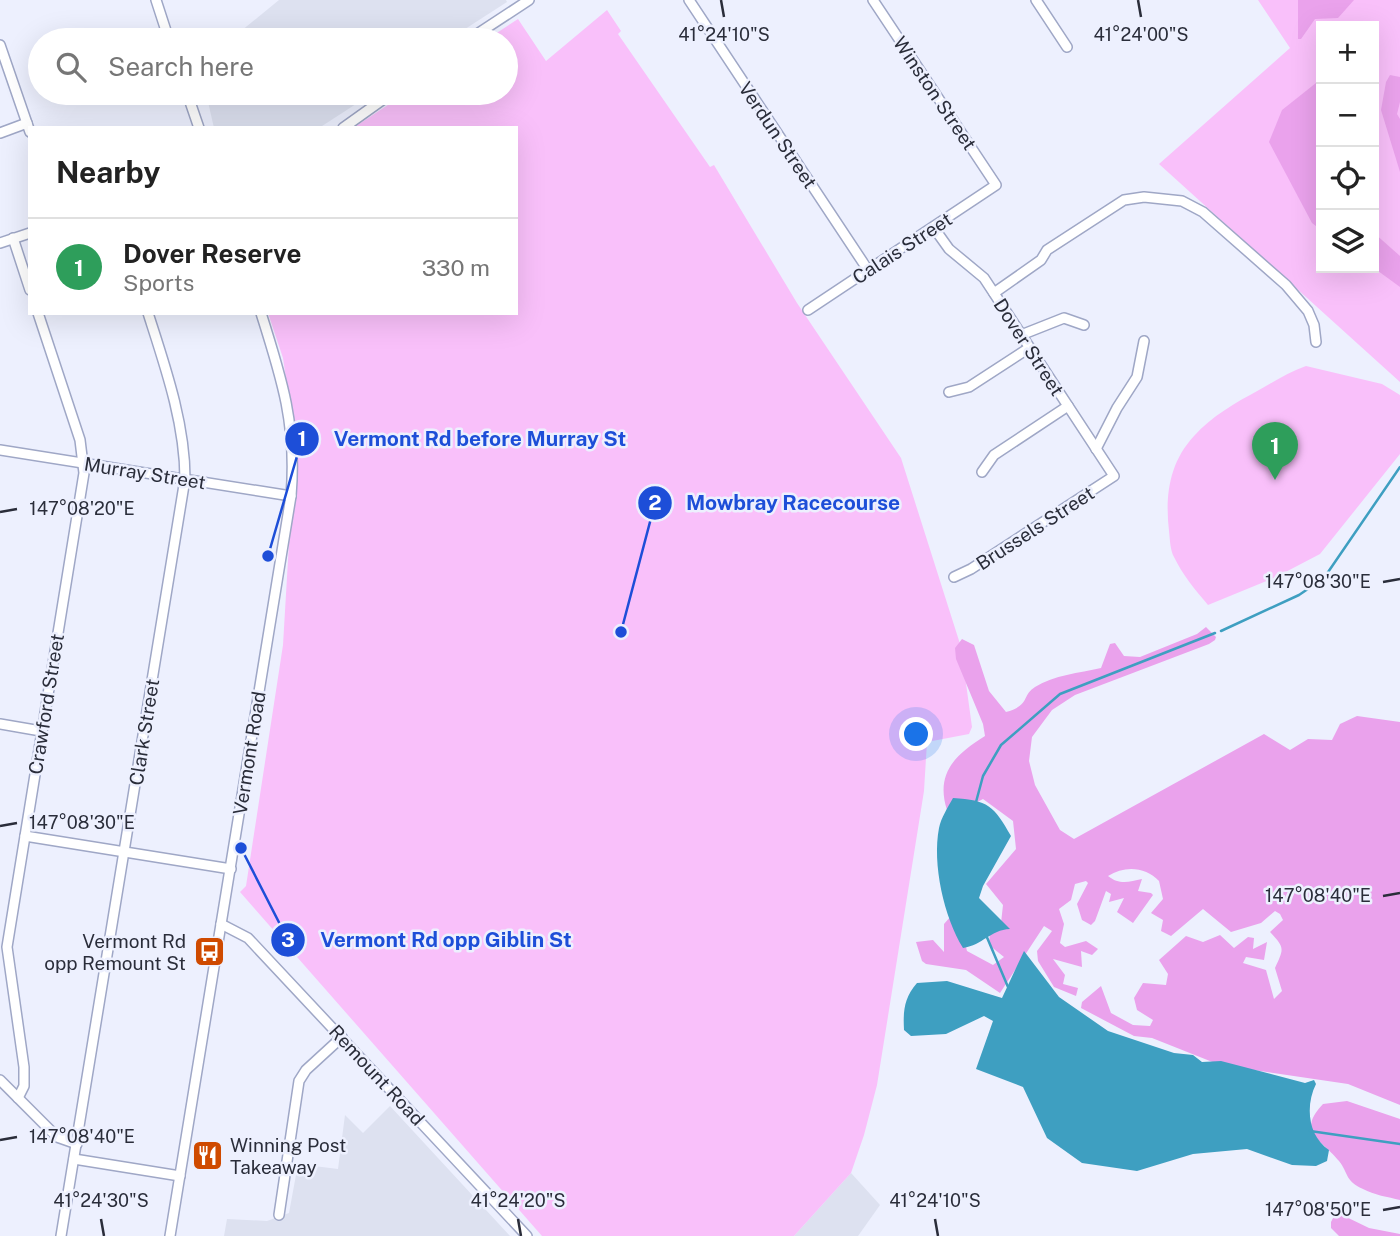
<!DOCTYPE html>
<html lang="en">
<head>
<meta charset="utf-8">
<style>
  body { margin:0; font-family:"Public Sans",sans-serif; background:#f2f2f2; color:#222 }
  .controls { position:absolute; right:21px; top:21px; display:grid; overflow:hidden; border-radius:0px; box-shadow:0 7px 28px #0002 }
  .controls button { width:63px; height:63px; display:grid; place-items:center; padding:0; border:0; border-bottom:2px solid #e0e0e0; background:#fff; color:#222; font:35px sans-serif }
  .you { position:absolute; left:917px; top:735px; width:24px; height:24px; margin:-18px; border:5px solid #fff; border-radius:50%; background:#1a73e8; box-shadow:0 0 0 10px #1a73e833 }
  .badge { display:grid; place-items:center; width:46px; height:46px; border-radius:50%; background:#2563eb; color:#fff; font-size:23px; font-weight:700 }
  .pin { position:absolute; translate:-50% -58px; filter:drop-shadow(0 2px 4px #0008) }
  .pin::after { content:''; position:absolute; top:37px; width:24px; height:21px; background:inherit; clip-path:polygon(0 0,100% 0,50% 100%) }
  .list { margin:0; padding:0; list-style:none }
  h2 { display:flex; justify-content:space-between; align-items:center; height:91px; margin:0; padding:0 28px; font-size:30px }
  h2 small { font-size:23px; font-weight:400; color:#767676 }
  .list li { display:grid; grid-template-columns:46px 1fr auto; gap:21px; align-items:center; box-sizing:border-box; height:98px; padding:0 28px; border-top:2px solid #e0e0e0 }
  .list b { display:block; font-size:26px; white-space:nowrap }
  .list p { margin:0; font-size:23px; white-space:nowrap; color:#767676 }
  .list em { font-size:23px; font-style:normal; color:#767676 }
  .icon { flex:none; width:38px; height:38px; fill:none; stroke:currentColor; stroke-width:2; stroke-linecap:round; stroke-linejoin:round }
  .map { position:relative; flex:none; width:1400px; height:1236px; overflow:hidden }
  .search { position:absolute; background:#fff; box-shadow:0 7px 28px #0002; left:28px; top:28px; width:490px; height:77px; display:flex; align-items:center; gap:18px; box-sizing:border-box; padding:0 24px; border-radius:38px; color:#767676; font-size:26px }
  .panel { position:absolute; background:#fff; box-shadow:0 7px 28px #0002; left:28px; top:126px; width:490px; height:189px; border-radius:0px }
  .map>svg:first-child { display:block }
  .built { fill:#dde1f0 }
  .green { fill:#f9c0fa; fill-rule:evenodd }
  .forest { fill:#eaa2ec }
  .water { fill:#3e9fc1 }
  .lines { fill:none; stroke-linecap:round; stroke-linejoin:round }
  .stream { stroke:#3e9fc1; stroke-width:2.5 }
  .minor-casing { stroke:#9fa7c6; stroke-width:12 }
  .minor { stroke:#fff; stroke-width:9 }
  .ticks { fill:none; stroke:#2a2d3a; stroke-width:2.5 }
  .labels { text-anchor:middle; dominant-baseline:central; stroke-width:5; stroke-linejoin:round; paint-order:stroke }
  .street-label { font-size:19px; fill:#2a2d3a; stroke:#edf0fe }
  .poi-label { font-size:19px; fill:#2a2d3a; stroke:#edf0fe; text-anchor:end }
  .ticks-label { font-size:18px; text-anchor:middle; fill:#2a2d3a; stroke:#edf0fe; stroke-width:5; stroke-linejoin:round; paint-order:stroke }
  .leader { fill:none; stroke:#1d4ed8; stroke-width:2.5 }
  .callout-dot { fill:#1d4ed8; stroke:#edf0fe; stroke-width:2.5 }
  .mark-label { font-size:21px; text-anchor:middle; font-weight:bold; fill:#fff }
  .callout-label { font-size:21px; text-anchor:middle; font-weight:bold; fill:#1d4ed8; stroke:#edf0fe; stroke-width:5; stroke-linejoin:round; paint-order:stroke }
</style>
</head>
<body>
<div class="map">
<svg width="1400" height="1236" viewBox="0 0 1400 1236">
  <rect width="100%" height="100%" fill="#edf0fe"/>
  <g class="built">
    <polygon points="279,0 506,0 507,2 448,40 230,40"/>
    <polygon points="206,93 373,93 319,128 214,128"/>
    <polygon points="390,1106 510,1236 224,1236 227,1219 267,1221 289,1213 298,1164 338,1169 345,1115 363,1133"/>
    <polygon points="851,1173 880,1205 858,1236 794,1236"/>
  </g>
  <g class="green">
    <path d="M 1258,0 L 1400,0 L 1400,382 L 1159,164 L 1290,48 ZM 1321,26 L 1374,26 L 1374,268 L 1321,268 Z"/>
    <polygon points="607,10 621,31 618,34 710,167 714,165 797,303 901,458 961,647 972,727 969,734 927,742 924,791 877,1085 864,1135 851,1173 794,1236 542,1236 240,892 246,886 283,645 295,441 283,358 268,313 516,313 516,128 353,128 406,93 506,93 506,40 486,40 518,19 546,61"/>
    <path d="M 1306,366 L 1382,384 L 1400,395 L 1400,454 L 1320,554 L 1276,577 L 1208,605 C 1196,591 1182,574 1174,557 C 1170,550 1170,539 1169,531 C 1165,496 1169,463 1194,436 C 1212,416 1235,403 1259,390 C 1275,381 1289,372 1306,366 Z"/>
  </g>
  <g class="forest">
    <polygon points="1298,0 1354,0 1338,18 1315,19 1301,39 1298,39"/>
    <polygon points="1390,75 1400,77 1400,102 1397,114 1400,119 1400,172 1381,110 1386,82"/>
    <polygon points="1321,79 1321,230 1312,223 1269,142 1282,110"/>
    <polygon points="1374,233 1400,256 1400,287 1374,268"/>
    <path d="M 1206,627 L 1216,637 L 1215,640 L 1209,644 L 1075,695 L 1052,710 L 1032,737 L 1029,761 L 1035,785 L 1060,830 L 1074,839 L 1264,734 L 1290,750 L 1308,739 L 1332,740 L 1340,724 L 1357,716 L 1400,722 L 1400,1105 L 1348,1084 L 1220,1065 L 1152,1038 L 1134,1036 L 1081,1008 L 1082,1002 L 1101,986 L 1111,1013 L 1133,1025 L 1150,1026 L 1153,1020 L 1137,1010 L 1134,998 L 1143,983 L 1166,985 L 1168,974 L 1159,960 L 1186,936 L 1203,942 L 1220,935 L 1234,948 L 1248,937 L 1254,938 L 1253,949 L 1267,942 L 1264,960 L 1246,957 L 1243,963 L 1266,970 L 1274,999 L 1282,991 L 1275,968 C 1284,948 1285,948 1270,932 L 1283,920 L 1280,914 L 1275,911 L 1261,923 L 1231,932 L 1203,909 L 1171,936 L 1161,931 L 1163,920 L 1151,913 L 1163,899 L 1159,881 C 1146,867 1125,865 1108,876 C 1119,885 1129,882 1142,879 L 1138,891 L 1151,893 L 1153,895 L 1133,923 L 1117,912 L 1124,898 L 1109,902 L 1111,894 L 1106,891 L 1095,921 L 1091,925 L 1082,920 L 1077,904 L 1088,883 L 1086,881 L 1075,884 L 1071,900 L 1059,909 L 1064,924 L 1060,943 L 1065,947 L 1086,941 L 1098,949 L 1092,955 L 1081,951 L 1082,967 L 1053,959 L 1065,975 L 1063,984 L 1078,988 L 1076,996 L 1054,987 L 1038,961 L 1037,951 L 1052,931 L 1044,926 L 1000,993 L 966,970 L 926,964 L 922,961 L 916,942 L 933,940 L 944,952 L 944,924 L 951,916 L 959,919 L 967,951 L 993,965 L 1004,957 L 989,945 L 990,931 L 1001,923 L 1003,905 L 986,884 L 1016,849 L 1013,821 L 983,799 L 962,810 L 947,810 C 935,773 956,754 985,736 L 983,724 L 956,659 L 955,648 L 962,639 L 974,645 L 989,691 L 1006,712 C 1031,705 1021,696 1035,687 C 1054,675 1079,673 1101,668 L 1110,644 L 1115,643 L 1124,656 L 1140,657 L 1197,634 Z"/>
    <path d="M 1347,1101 L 1400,1119 L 1400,1200 C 1388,1197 1374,1195 1363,1189 C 1345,1181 1349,1174 1339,1161 C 1324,1141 1295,1133 1323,1104 Z"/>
    <polygon points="1336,1212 1369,1228 1400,1234 1400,1236 1339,1236 1331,1228 1331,1222"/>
  </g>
  <g class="water">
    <path d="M 953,798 C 988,800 994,806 1011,836 L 983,886 L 979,898 L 1010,929 C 990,930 983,945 963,948 C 944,917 932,864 939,828 C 941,818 948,807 953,798 Z"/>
    <path d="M 1024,951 L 1059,997 L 1108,1031 L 1174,1053 L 1193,1055 L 1202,1062 L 1221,1061 L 1305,1083 L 1314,1080 L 1316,1084 C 1305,1106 1308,1136 1329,1150 L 1327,1161 L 1316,1166 L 1292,1165 L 1247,1149 L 1193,1154 L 1137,1171 L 1082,1163 L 1047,1138 L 1023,1087 L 976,1069 L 993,1021 L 984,1016 L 946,1034 L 911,1036 L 904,1030 C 903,1011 904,998 917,983 L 947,981 L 1002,998 Z"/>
  </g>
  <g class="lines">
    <g class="stream">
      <polyline points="1221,631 1299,595 1324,578 1400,467"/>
      <polyline points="976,802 983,776 1001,745 1060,694 1215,633"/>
      <polyline points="986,935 1008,987"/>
      <polyline points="1310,1131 1400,1144"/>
    </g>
    <defs>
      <g id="minor">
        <polyline points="156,0 169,40"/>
        <polyline points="689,0 868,270"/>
        <polyline points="1036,0 1067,47"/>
        <polyline points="468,40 529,0"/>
        <polyline points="0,45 30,132"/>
        <polyline points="187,93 199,128"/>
        <polyline points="343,128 392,93"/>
        <polyline points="0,133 27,123"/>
        <polyline points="934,228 949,249 984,278 1114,476 971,569 954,577"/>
        <polyline points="13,238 30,290"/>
        <polyline points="0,243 30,233"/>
        <polyline points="994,293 1041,260 1047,250 1124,200 1144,197 1182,201 1203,212 1286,285 1308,311 1314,325 1316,342"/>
        <polyline points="808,310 996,185 873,0"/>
        <polyline points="1021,335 1064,318 1084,325"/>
        <polyline points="949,392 969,387 1029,348"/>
        <polyline points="1096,449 1117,408 1137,377 1144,341"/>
        <polyline points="0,450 291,496"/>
        <polyline points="982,472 994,455 1068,406"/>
        <polyline points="0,724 41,731"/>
        <polyline points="25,836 231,869"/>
        <polyline points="221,924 248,938 527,1236"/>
        <polyline points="0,1080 57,1137 77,1144"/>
        <polyline points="18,1098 24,1086 24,1067 7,947 84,473 80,440 38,313"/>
        <polyline points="74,1159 180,1176"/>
        <polyline points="279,1215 299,1081 306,1070 342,1037"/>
        <path d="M 61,1236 L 185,479 C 185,423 165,366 148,313"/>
        <path d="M 170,1236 L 291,496 C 297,426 282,379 261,313"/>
      </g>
    </defs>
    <use href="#minor" class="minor-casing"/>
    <use href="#minor" class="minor"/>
  </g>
  <path class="ticks" d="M 721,0 L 724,17M 1138,0 L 1141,17M 0,512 L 17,509M 1383,582 L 1400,579M 0,826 L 17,823M 1383,896 L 1400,893M 0,1140 L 17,1137M 1383,1210 L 1400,1207M 101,1219 L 104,1236M 518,1219 L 521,1236M 935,1219 L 938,1236"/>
  <defs>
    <symbol id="bus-square" viewBox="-11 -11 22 22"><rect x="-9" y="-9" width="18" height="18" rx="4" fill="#cf4a00" stroke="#edf0fe"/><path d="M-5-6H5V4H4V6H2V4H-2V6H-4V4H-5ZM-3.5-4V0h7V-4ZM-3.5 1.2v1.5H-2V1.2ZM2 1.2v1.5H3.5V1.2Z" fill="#fff"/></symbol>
    <symbol id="restaurant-square" viewBox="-11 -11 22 22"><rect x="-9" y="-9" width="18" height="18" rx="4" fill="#cf4a00" stroke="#edf0fe"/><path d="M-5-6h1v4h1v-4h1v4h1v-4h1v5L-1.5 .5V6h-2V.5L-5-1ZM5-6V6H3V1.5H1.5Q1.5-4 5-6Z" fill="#fff"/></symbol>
  </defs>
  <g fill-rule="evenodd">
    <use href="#bus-square" x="192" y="934" width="35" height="35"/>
    <use href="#restaurant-square" x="190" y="1138" width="35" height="35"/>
  </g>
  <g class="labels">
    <g class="street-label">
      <text transform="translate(935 93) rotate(56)">Winston Street</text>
      <text transform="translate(778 135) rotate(56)">Verdun Street</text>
      <text transform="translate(902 248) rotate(-33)">Calais Street</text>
      <text transform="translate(1029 347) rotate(57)">Dover Street</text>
      <text transform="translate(145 473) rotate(9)">Murray Street</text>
      <text transform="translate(1035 528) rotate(-33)">Brussels Street</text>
      <text transform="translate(46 704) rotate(-81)">Crawford Street</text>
      <text transform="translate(144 732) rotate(-81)">Clark Street</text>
      <text transform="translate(249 753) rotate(-81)">Vermont Road</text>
      <text transform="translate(377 1075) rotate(47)">Remount Road</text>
    </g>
    <g class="poi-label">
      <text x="186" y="941">Vermont Rd<tspan x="186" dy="22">opp Remount St</tspan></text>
      <text x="230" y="1145" text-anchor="start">Winning Post<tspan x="230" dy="22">Takeaway</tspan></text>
    </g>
  </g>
  <g class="ticks-label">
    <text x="724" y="41">41°24'10"S</text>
    <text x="1141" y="41">41°24'00"S</text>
    <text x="82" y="515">147°08'20"E</text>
    <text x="1318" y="588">147°08'30"E</text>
    <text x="82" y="829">147°08'30"E</text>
    <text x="1318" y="902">147°08'40"E</text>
    <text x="82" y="1143">147°08'40"E</text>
    <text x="101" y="1207">41°24'30"S</text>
    <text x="518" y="1207">41°24'20"S</text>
    <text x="935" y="1207">41°24'10"S</text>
    <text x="1318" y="1216">147°08'50"E</text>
  </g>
  <path class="leader" d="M268 556L302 439M621 632L655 503M241 848L288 940"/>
  <g class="callout-dot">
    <circle cx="268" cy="556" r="7"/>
    <circle cx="621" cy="632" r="7"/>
    <circle cx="241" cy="848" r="7"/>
    <circle cx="302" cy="439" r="18"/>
    <circle cx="655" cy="503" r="18"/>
    <circle cx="288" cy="940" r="18"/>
  </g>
  <g class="mark-label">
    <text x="302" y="446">1</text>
    <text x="655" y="510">2</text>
    <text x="288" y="947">3</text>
  </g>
  <g class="callout-label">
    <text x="480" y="446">Vermont Rd before Murray St</text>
    <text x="793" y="510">Mowbray Racecourse</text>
    <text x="446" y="947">Vermont Rd opp Giblin St</text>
  </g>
</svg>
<div class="controls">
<button>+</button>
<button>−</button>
<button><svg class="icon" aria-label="locate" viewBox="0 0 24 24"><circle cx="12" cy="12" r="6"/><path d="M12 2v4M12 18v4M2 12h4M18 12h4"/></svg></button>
<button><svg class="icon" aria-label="layers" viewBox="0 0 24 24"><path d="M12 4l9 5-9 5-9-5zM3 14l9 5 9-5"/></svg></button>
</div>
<div class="you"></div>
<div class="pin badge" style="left:1275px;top:480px;background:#2e9e5b">1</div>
<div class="search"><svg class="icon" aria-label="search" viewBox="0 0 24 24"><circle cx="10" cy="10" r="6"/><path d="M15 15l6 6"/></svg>Search here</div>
<section class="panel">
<h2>Nearby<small></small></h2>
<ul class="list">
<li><span class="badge" style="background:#2e9e5b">1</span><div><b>Dover Reserve</b><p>Sports</p></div><em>330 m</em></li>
</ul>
</section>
</div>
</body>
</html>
